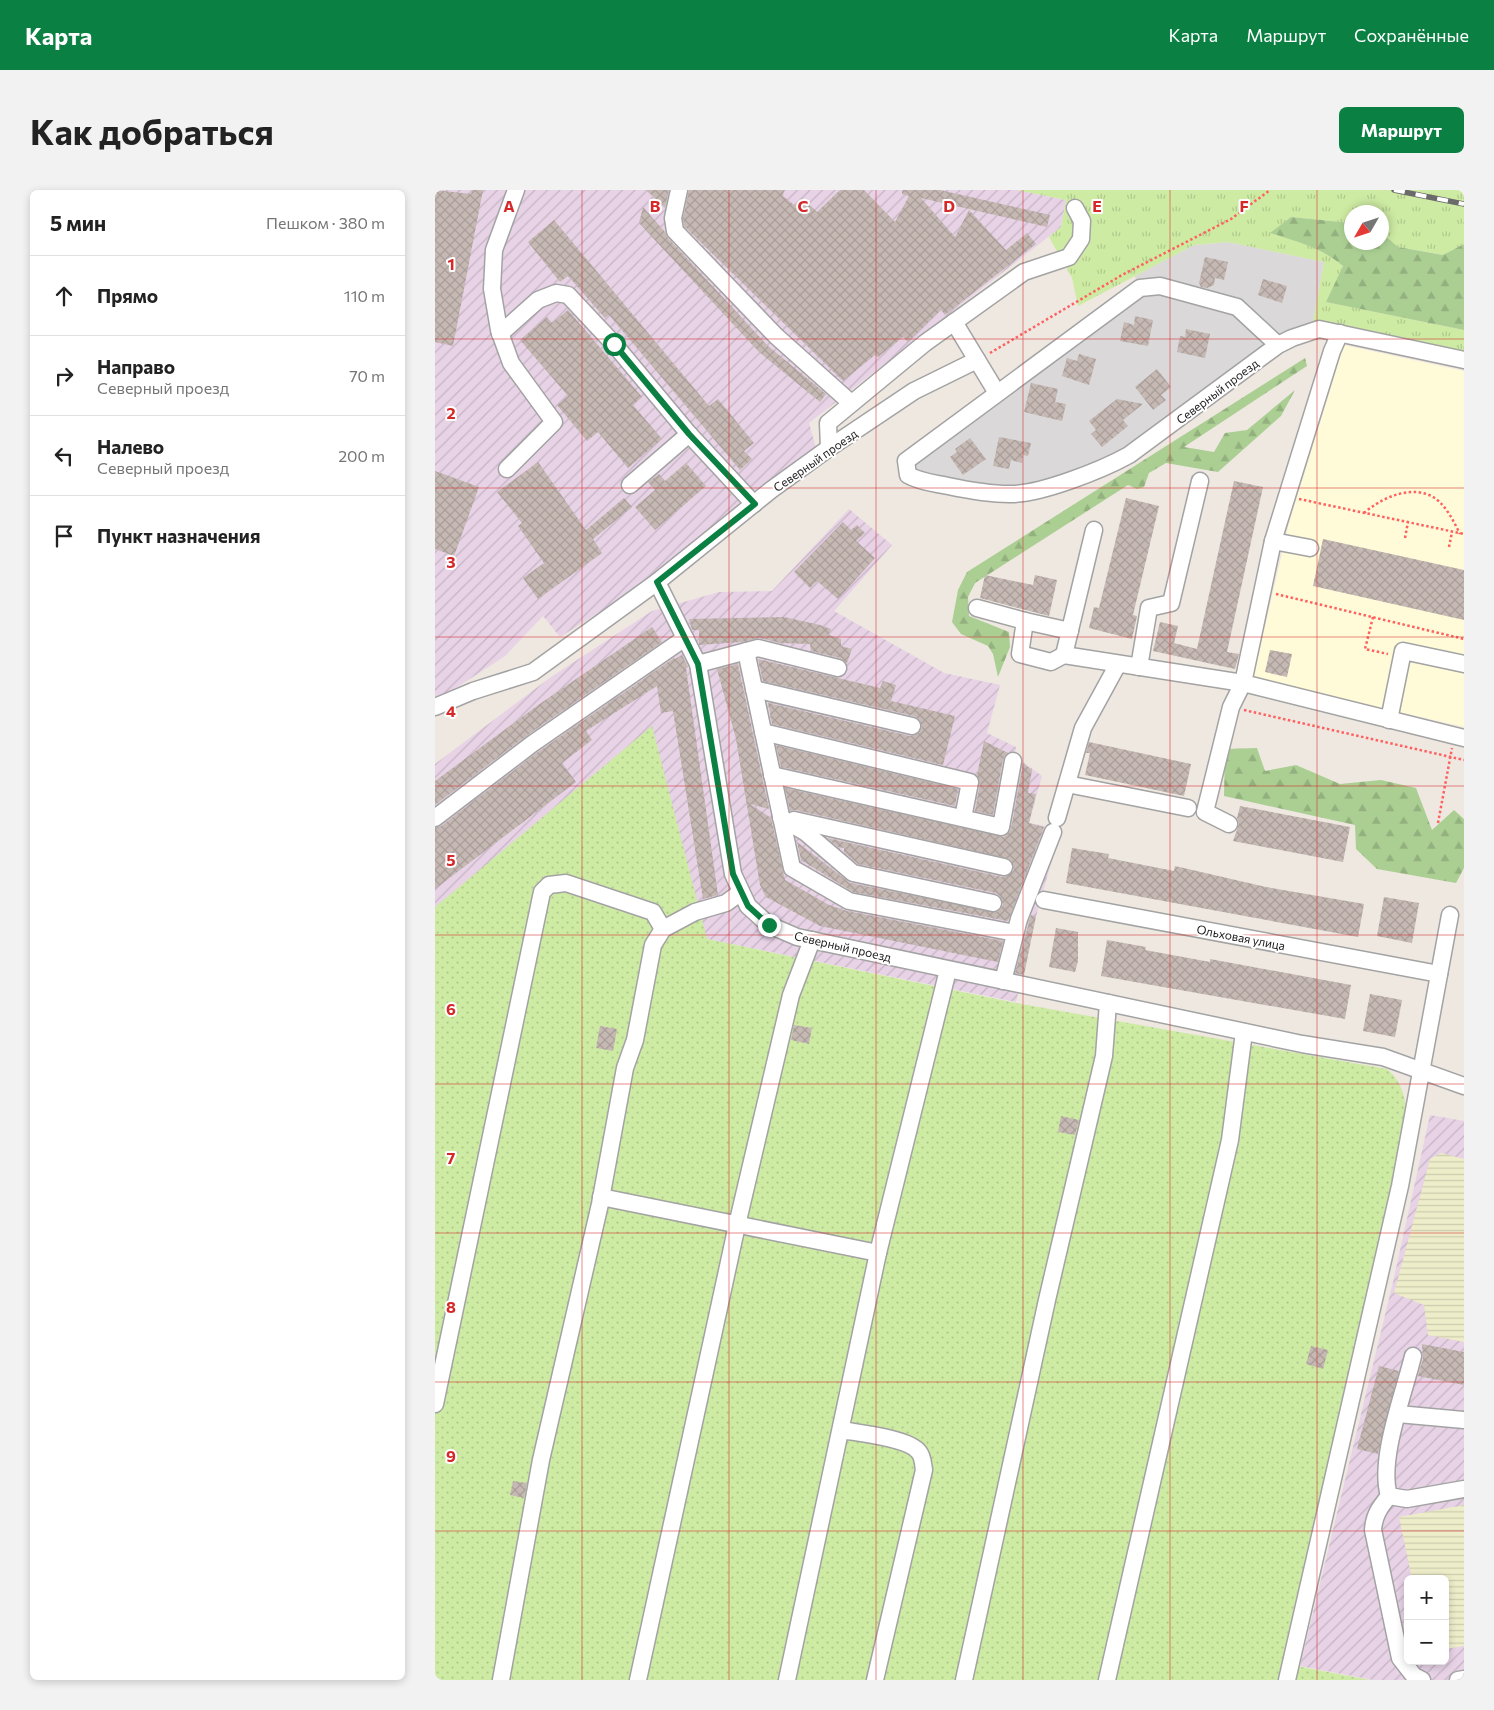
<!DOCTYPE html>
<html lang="ru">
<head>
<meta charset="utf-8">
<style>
  body { margin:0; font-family:Commissioner,sans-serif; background:#f2f2f2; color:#222 }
  .controls { position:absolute; right:15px; bottom:15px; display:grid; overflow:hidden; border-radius:8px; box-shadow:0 2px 8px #0003 }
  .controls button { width:45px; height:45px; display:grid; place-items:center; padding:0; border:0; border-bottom:1px solid #e0e0e0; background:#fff; color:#222; font:25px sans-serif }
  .compass { position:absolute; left:909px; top:15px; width:45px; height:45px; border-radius:50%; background:#fff; box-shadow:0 2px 8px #0003; rotate:231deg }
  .stop { position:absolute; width:15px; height:15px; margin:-11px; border:4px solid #0b8043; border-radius:50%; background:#fff }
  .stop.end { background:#0b8043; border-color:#fff; box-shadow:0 1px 5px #0008 }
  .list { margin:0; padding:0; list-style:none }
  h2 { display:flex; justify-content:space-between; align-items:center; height:65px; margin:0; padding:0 20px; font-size:21px }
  h2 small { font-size:16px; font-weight:400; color:#767676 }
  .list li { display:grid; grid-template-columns:32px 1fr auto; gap:15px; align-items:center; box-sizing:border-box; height:80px; padding:0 20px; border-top:1px solid #e0e0e0 }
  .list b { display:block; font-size:19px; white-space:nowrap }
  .list p { margin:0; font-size:16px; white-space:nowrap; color:#767676 }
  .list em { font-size:16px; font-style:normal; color:#767676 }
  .icon { flex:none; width:28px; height:28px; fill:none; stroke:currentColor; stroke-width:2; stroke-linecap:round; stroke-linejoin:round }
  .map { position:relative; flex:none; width:1029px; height:1490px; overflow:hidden; border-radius:8px }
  header { display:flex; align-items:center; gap:30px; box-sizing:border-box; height:70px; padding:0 25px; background:#0b8043; color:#fff }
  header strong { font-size:24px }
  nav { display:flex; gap:28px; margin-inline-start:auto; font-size:18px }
  .intro { display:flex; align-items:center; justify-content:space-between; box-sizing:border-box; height:120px; padding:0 30px }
  h1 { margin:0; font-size:35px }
  .button { padding:12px 22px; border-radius:8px; background:#0b8043; color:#fff; font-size:18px; font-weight:700 }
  main { display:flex; gap:30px; padding:0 30px }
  aside { flex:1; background:#fff; border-radius:8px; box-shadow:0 2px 8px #0003 }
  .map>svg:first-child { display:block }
  .residential { fill:#dad8d9 }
  .industrial { fill:url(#industrial-furrows); fill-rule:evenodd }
  .education { fill:#fffbd8 }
  .farmland { fill:url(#farmland-rules) }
  .grass { fill:url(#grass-tufts) }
  .forest { fill:url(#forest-firs) }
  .garden { fill:url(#garden-dots) }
  .building { fill:url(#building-cross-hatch) }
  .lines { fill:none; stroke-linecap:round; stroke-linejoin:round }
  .minor-casing { stroke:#a3a3a3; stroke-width:19 }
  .path { stroke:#ff6060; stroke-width:2.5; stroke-dasharray:2.5 2.5; stroke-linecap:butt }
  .minor { stroke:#fff; stroke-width:16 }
  .rail-casing { stroke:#6a6a6a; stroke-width:5.5 }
  .rail { stroke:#fff; stroke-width:4; stroke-dasharray:11; stroke-linecap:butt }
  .route { stroke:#0b8043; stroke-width:6 }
  .grid { fill:none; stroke:#d62828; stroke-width:1; stroke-opacity:0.55 }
  .labels { text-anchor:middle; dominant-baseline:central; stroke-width:4; stroke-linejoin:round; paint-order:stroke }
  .street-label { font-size:12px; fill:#1c1c1c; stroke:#fff }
  .grid-label { font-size:16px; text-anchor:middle; font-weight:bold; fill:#d62828; stroke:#fff; stroke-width:4; stroke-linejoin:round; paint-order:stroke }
</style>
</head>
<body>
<header>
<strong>Карта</strong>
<nav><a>Карта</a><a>Маршрут</a><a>Сохранённые</a></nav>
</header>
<div class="intro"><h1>Как добраться</h1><a class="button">Маршрут</a></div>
<main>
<aside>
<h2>5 мин<small>Пешком · 380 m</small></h2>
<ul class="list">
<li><svg class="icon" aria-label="ahead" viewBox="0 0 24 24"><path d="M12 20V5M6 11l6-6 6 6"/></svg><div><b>Прямо</b></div><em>110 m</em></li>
<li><svg class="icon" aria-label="right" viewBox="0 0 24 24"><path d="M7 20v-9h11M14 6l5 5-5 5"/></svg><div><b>Направо</b><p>Северный проезд</p></div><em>70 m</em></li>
<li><svg class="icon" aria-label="left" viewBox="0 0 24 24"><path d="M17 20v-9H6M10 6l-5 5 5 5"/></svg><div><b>Налево</b><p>Северный проезд</p></div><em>200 m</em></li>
<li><svg class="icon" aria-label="arrive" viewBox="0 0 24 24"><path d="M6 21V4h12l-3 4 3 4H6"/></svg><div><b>Пункт назначения</b></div></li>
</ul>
</aside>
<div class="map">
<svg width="1029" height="1490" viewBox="0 0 1029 1490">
  <defs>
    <pattern id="industrial-furrows" width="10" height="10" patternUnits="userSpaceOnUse" patternTransform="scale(1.25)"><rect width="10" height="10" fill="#e7d2e6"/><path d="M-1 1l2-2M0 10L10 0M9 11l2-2" fill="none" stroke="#c6b4c5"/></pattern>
    <pattern id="farmland-rules" width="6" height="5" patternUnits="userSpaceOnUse" patternTransform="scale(1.25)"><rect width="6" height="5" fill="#eeedca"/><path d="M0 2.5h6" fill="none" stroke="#cccbad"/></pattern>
    <pattern id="grass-tufts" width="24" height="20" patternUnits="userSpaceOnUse" patternTransform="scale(1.25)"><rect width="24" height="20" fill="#ceeba3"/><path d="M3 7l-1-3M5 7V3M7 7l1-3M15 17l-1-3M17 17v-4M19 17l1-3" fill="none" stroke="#b0c98c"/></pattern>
    <pattern id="forest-firs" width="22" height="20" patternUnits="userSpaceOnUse" patternTransform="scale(1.25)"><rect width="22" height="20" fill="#abcf93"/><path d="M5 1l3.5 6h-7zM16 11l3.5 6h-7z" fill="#93b17e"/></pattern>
    <pattern id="garden-dots" width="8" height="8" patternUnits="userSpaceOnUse" patternTransform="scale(1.25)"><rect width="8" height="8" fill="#ceeba3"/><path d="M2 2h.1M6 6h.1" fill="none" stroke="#b0c98c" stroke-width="1.8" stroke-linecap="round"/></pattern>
    <pattern id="building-cross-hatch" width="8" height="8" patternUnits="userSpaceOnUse" patternTransform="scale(1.25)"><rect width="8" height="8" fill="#c6b9b4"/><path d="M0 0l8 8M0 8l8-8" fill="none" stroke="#aa9e9a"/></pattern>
  </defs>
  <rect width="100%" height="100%" fill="#eee8e1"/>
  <polygon class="residential" points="793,52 889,72 878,132 833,157 675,273 570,299 478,284 475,270 704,104 700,86 759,55"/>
  <g class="industrial">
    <polygon points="0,0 582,0 631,10 626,37 374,233 381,258 182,411 125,447 108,426 70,466 24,496 0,509"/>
    <polygon points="414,319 457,355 399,421 509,483 565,495 552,543 581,557 580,566 607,586 594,633 626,639 603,719 581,812 272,749 0,717 0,574 116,487 217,421 284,402 337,401"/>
    <path d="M 995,925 L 1029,931 L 1029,1490 L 938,1490 L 865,1476 L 958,1092 ZM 973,1389 L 1010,1389 L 1010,1471 L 973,1471 Z"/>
  </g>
  <polygon class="education" points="909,155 1029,181 1029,537 818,488 854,333"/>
  <g class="farmland">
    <polygon points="1006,963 1029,969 1029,1152 993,1145 989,1115 959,1103 995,969"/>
    <polygon points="1029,1315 1029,1456 1010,1459 1010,1389 977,1389 964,1327"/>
  </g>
  <path class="grass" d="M 582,0 L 1029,0 L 1029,54 L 1009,65 L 963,57 L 947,43 L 946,22 L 916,22 L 916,33 L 856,27 L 836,43 C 862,51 887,58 908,76 L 892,112 L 1029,140 L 1029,165 L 878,132 L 889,72 L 793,52 L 759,55 L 643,116 L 637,88 L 614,47 L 626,37 L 631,10 Z"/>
  <g class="forest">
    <path d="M 856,27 L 916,33 L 916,52 L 946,52 L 947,43 L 963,57 L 1008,65 L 1029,54 L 1029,140 L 891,112 L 908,76 C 887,58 861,51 835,43 Z"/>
    <polygon points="870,168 872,176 749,257 779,262 790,243 812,240 860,200 846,226 783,282 731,273 714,283 709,297 702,299 693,295 540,393 533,407 534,426 574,442 575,457 563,487 558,464 553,456 526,444 517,432 523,400 532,382"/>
    <polygon points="822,558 830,581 861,575 905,594 946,590 981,598 997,640 1019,620 1029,629 1029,678 1021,693 942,679 921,659 920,635 789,606 790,559"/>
  </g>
  <path class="garden" d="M 217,536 L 272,749 L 581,813 L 952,879 C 975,898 972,927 969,953 L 850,1461 L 850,1471 L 856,1475 L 935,1490 L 0,1490 L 0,717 Z"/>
  <g class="building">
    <polygon points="0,0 36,4 37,0 48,0 18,156 0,152"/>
    <polygon points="211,0 234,0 230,18"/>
    <polygon points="254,0 349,0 348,6 359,15 367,8 382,22 405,0 429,0 460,32 474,6 467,4 467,0 505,0 615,25 612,37 486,8 520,47 534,20 571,60 592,43 601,54 510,125 506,120 473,152 468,147 443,167 440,165 408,191 249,36 248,28"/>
    <polygon points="208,17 230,42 233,48 333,156 391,204 385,212 324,162 204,33"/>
    <polygon points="119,30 274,216 283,209 319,253 309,261 317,269 305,280 174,125 170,128 133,86 125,92 93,52"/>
    <polygon points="770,67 793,72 789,90 780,88 779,95 772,98 766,97 764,93"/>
    <polygon points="828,89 852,96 847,113 823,105"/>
    <polygon points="133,120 207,207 198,215 227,249 193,278 163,242 152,251 122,215 133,206 85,150 112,127 117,133"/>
    <polygon points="700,126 718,130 713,156 685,151 689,132 699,135"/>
    <polygon points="751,139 775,144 770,168 742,162 745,146 750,147"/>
    <polygon points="644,164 661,169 654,195 627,186 632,168 642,171"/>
    <polygon points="722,179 736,197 726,205 731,210 718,220 700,197"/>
    <polygon points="596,193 623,199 620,212 631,214 627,231 589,222"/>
    <polygon points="682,209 708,214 688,230 693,236 667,257 656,244 661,240 654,231"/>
    <polygon points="564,247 596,253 593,266 588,265 587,273 576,270 574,279 558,276"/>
    <polygon points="535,248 551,269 528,285 515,267 522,262 520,259"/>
    <polygon points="103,272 151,340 189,308 197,317 158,349 167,363 103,409 88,388 109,373 83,336 87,333 62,302"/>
    <polygon points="251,273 271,296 220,340 200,317 220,300 213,292 224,284 230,291"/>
    <polygon points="0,281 44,297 19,366 0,359"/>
    <polygon points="799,291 828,297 792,462 804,464 800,479 718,461 725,432 743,436 739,453 762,459"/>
    <polygon points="691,308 724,316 698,425 702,426 697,449 654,438 659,417 664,418"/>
    <polygon points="408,332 416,340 422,335 430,343 421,351 440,368 403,409 382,391 375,398 359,382"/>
    <polygon points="888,349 1029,380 1029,430 878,396"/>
    <polygon points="550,385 598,395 600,385 622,390 614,426 545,408"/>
    <polygon points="349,427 385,435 396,439 394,445 406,449 406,456 417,459 412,473 405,468 376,461 375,454 345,453 325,448 306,452 264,455 264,440 257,440 254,429"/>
    <polygon points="217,437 227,452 91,546 0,615 0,591 106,513"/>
    <polygon points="835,460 857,464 852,487 830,482"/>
    <polygon points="247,465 253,477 251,478 283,705 268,709 238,521 226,523 222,496 151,541 157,550 127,573 141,592 0,699 0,638 6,636 103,562 239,468 240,469"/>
    <polygon points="323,469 445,498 448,491 461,495 456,511 520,526 508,575 337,534 333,513 475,546 484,543 487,538 484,529 479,526 328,491"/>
    <polygon points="303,474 334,619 315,614 336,628 350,690 394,715 412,721 568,751 563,772 385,736 331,707 325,695 301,549 282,479"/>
    <polygon points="549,551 573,563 568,569 558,625 540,621 545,593 542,585"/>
    <polygon points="654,552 756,574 749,606 650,585 655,563 651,563"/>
    <polygon points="341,555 523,599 520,616 346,577"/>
    <polygon points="588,573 597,580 593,603 601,604 594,633 609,637 573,731 418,702 366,670 362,652 415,693 562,722 568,715 565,706 561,703 423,674 409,662 409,658 403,657 392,648 567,687 572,686 579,680 575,669 361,620 355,621 350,598 569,647 576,639"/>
    <polygon points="805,616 915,637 908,672 798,651 804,634 802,628"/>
    <polygon points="637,658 674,664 673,668 739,681 740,676 831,697 929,714 923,747 631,693"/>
    <polygon points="949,707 984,713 977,753 942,746"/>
    <polygon points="596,725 601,726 589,785 580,783"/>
    <polygon points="621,738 643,742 643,771 640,782 614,777"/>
    <polygon points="672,750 711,757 710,760 775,772 775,769 916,795 910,829 666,786"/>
    <polygon points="935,804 967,810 960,847 928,841"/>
    <polygon points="359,835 377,838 374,854 356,850"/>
    <polygon points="165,836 182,839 178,861 161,858"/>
    <polygon points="626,926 644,930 640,945 623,942"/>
    <polygon points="987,1154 1029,1162 1029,1195 983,1186 988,1169"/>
    <polygon points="876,1156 893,1160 888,1179 871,1174"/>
    <polygon points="944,1176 964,1181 943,1264 922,1259"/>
    <polygon points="78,1291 92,1293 89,1308 75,1305"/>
  </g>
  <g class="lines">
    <defs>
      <g id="minor">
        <polyline points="244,0 238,28 240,41 341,146 416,213"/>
        <polyline points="519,132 542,170"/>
        <polyline points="65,144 103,110 121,103 133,105 179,154 254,244 195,295"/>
        <path d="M 843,155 L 802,117 L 725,96 L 705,98 L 471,271 L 473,285 C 485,292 499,293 513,296 C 532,300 554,304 574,304 C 604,305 667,280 694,265 L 843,155 L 857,148 L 884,139 L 1029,170"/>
        <polyline points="562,203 542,170 479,201 394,258 336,300 222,392 263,474 298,684 313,716 334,735 362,747 867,854 948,867 1029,896"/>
        <polyline points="254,244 319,314"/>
        <polyline points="394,258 393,233 490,153 589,82 634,67 646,49 647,31 640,18"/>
        <polyline points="72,279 119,232 76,173 64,140 57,99 59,60 81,0"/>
        <polyline points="659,340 629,465 808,493 1029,548"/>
        <polyline points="838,351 875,358"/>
        <polyline points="542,418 590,431 585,464 616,472 629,465"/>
        <polyline points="590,431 635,441"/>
        <polyline points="311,461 357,678 414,711 580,743"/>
        <polyline points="263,474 323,458 403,478"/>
        <polyline points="704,477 714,418 736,413 765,291"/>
        <polyline points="319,499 477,536"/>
        <polyline points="0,517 38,501 98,482 222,392"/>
        <polyline points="954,530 968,461 1029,474"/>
        <polyline points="328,542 535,592 528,628"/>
        <polyline points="337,585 566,637 578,571"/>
        <polyline points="632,594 753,618"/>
        <polyline points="0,628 97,554 250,448"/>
        <polyline points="346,628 370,642 418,683 558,713"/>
        <polyline points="622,628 648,538 683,474"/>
        <polyline points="359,630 569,677"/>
        <polyline points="794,634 770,622 796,517 808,493 838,351 897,161 905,143"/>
        <polyline points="609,710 1004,784"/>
        <polyline points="568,791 584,729 618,642"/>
        <polyline points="166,1007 443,1063"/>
        <path d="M 978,1166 C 969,1204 943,1269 954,1306 L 972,1309 L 1029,1299"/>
        <polyline points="0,1214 107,702 114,695 131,693 218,722 228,739"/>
        <polyline points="963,1224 1029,1230"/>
        <path d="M 406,1240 C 423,1243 474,1248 484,1262 C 488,1267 488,1274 489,1280 L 440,1490"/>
        <path d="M 954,1306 C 945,1317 939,1325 938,1340 L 965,1468 L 979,1486 L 987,1490"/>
        <polyline points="66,1490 106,1270 165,1014 190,878 200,850 218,755 228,739 260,722 291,713 306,702"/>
        <polyline points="203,1490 302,1035 356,805 377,750"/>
        <polyline points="352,1490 443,1063 513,780"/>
        <polyline points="529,1490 612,1110 669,866 673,813"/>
        <polyline points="672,1490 795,950 809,842"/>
        <polyline points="852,1490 965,996 1015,725"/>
        <polyline points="1023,1490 1029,1489"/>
      </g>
    </defs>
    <use href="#minor" class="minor-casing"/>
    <g class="path">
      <polyline points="555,163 687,85 796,29 835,0"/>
      <polyline points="864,309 1029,344"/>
      <path d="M 929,323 C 945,309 972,296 994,305 C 1009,311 1018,330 1025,344"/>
      <polyline points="970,348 973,332"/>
      <polyline points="1014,357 1017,342"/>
      <polyline points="841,404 1029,449"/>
      <polyline points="938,427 930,459 953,464"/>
      <polyline points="809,520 1029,570"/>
      <polyline points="1003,633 1017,558"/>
    </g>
    <use href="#minor" class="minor"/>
    <defs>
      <polyline id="rail" points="959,0 1029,14"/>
    </defs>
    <use href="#rail" class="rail-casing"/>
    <use href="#rail" class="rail"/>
  </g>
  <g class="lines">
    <polyline class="route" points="179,154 254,244 320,314 222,392 263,474 298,684 313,716 334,735"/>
  </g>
  <path class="grid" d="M 147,0 L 147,1490M 294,0 L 294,1490M 441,0 L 441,1490M 588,0 L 588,1490M 735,0 L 735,1490M 882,0 L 882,1490M 0,149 L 1029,149M 0,298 L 1029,298M 0,447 L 1029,447M 0,596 L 1029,596M 0,745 L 1029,745M 0,894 L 1029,894M 0,1043 L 1029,1043M 0,1192 L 1029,1192M 0,1341 L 1029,1341"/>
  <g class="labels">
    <g class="street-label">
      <text transform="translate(782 201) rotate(-37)">Северный проезд</text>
      <text transform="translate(380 270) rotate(-35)">Северный проезд</text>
      <text transform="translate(806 747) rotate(11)">Ольховая улица</text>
      <text transform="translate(408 756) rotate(13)">Северный проезд</text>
    </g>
  </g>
  <g class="grid-label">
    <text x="74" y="22">A</text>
    <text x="220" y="22">B</text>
    <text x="368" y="22">C</text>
    <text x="514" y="22">D</text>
    <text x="662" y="22">E</text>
    <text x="809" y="22">F</text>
    <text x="16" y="80">1</text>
    <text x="16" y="229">2</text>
    <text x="16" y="378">3</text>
    <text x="16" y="527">4</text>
    <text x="16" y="676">5</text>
    <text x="16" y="825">6</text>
    <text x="16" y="974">7</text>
    <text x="16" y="1123">8</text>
    <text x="16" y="1272">9</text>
  </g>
</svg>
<div class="controls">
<button>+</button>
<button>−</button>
</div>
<svg class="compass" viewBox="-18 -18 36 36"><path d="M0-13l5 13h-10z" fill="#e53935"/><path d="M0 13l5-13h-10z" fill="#767676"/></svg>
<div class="stop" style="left:179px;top:154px"></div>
<div class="stop end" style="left:334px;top:735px"></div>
</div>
</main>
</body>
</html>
